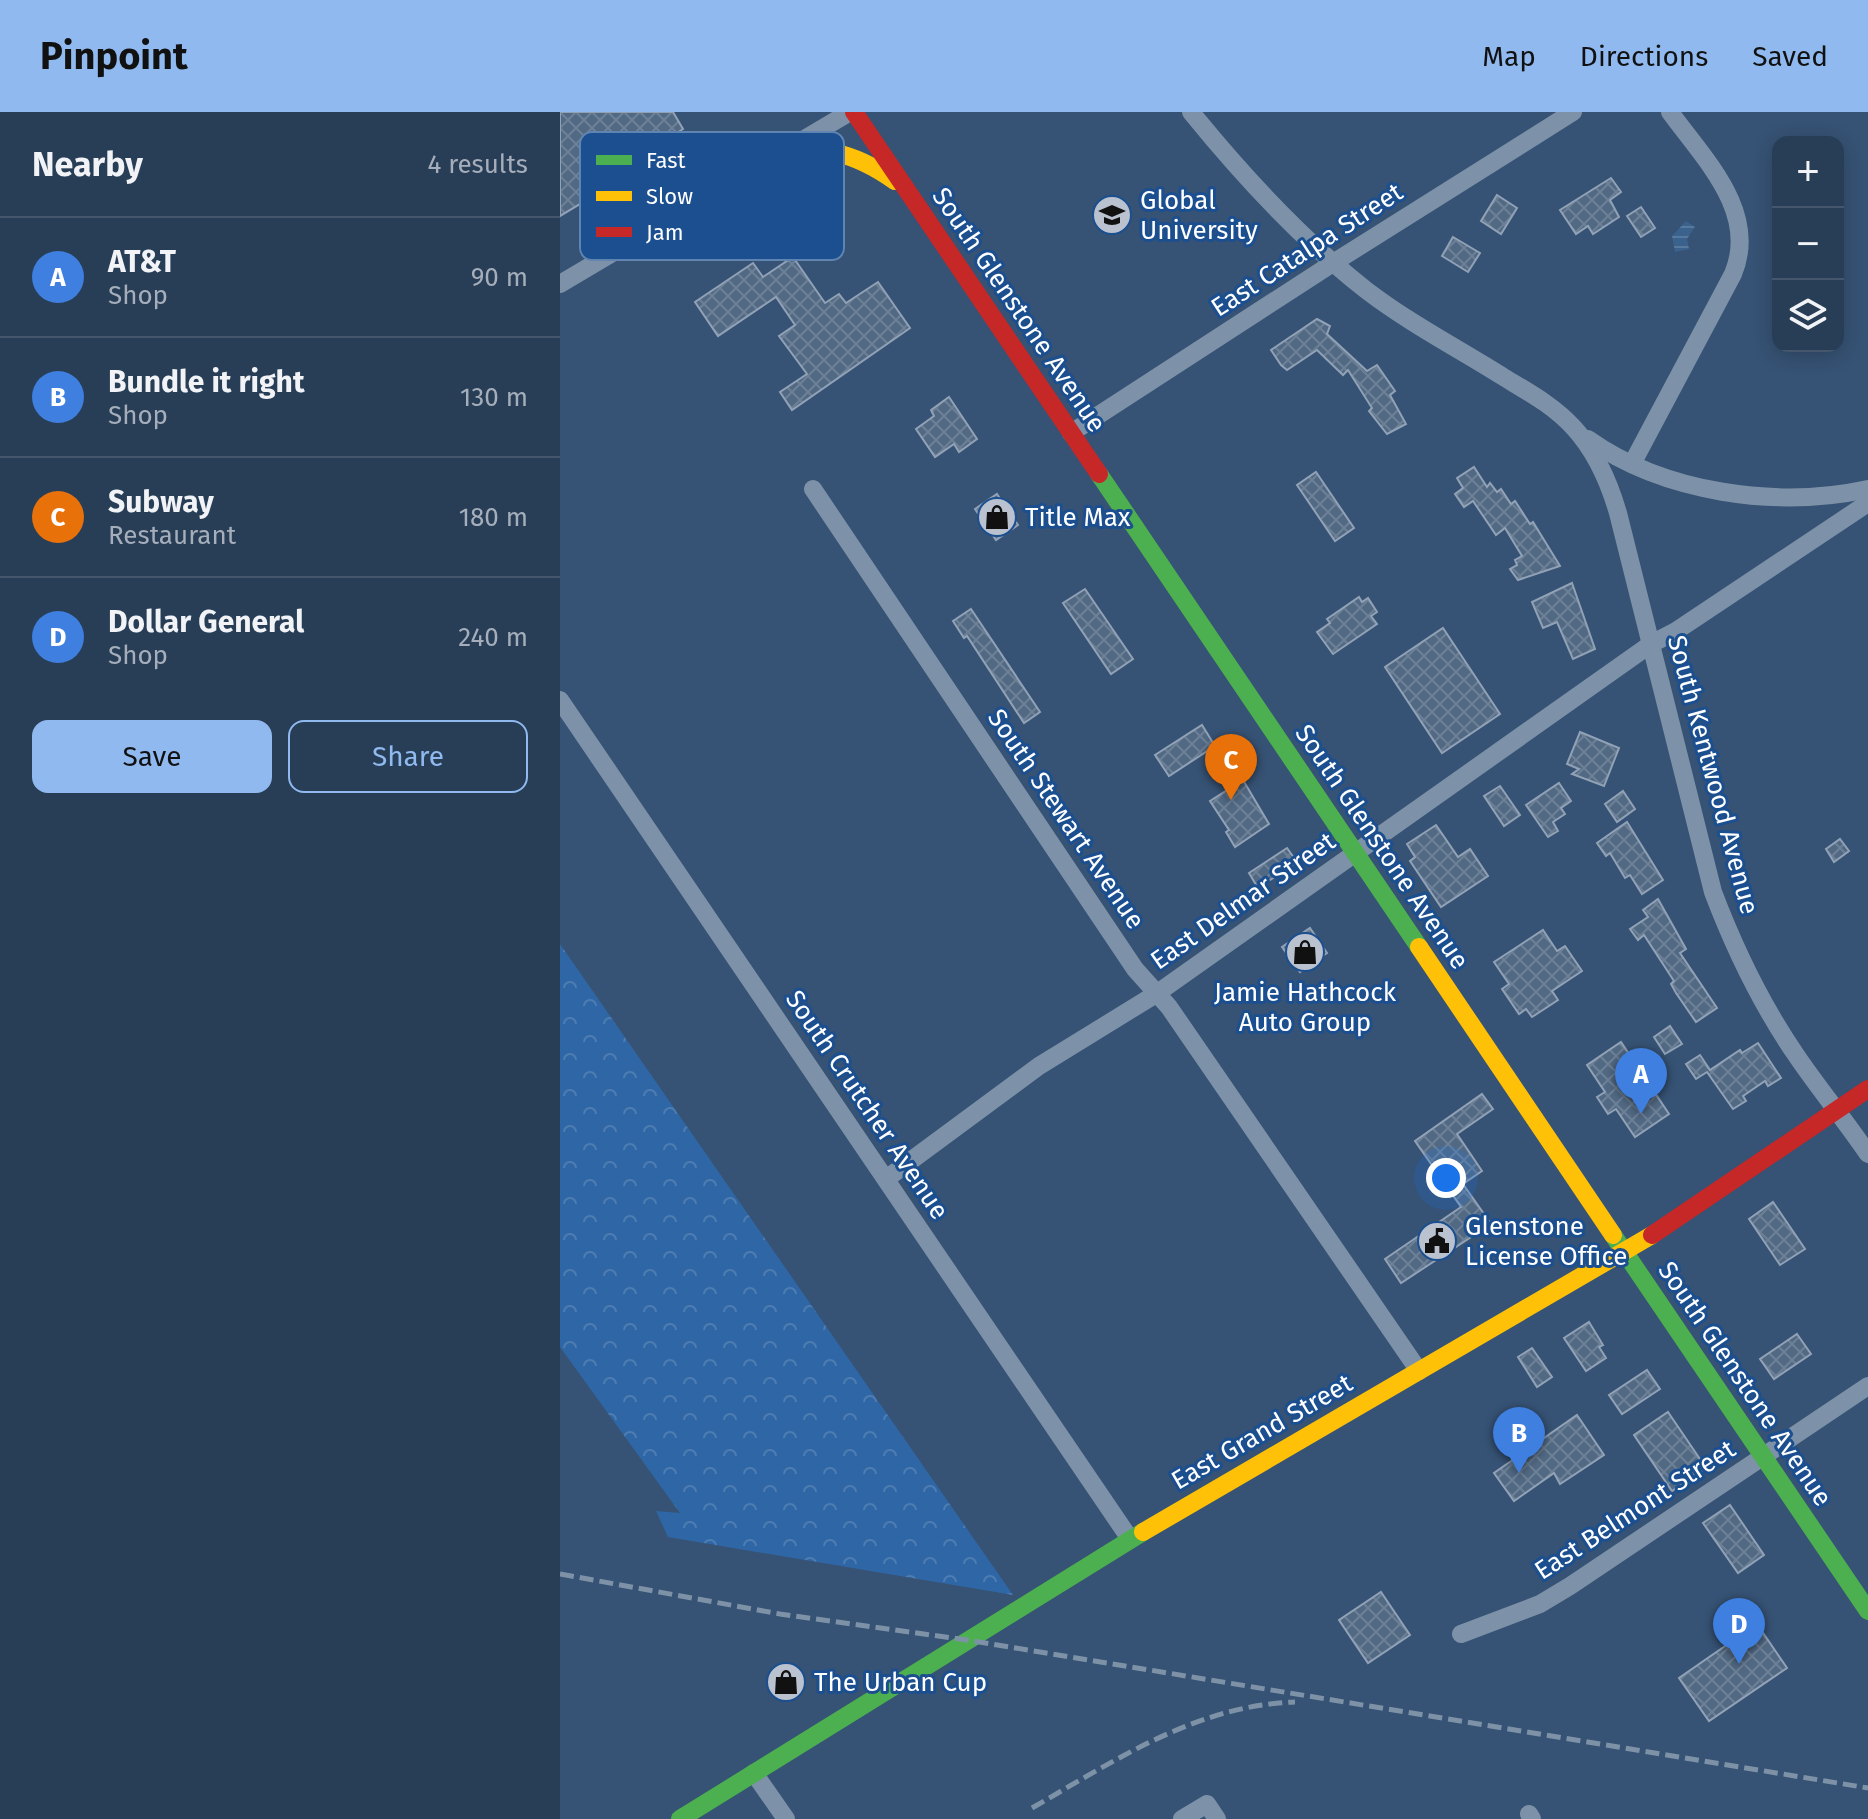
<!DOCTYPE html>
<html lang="en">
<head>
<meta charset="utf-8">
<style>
  body { margin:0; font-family:"Fira Sans",sans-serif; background:#30455d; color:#f1f3f6 }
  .controls { position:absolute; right:24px; top:24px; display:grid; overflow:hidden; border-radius:16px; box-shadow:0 4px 20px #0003 }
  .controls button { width:72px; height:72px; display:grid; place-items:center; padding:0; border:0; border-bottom:2px solid #44576d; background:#283e57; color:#f1f3f6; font:40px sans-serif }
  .you { position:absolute; left:886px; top:1066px; width:28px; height:28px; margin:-20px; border:6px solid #fff; border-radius:50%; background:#1a73e8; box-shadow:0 0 0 12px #1a73e833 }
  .badge { display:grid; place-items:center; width:52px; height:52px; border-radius:50%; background:#90b9f0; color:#fff; font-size:26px; font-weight:700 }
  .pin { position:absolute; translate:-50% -66px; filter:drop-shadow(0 2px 4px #0008) }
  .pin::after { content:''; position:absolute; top:42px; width:28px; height:24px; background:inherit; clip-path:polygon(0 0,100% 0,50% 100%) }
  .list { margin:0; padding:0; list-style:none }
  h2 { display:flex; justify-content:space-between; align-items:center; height:104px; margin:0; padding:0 32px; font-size:34px }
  h2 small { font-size:26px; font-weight:400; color:#a5aeba }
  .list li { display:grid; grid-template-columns:52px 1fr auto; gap:24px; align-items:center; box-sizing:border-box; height:120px; padding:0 32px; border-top:2px solid #44576d }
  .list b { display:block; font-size:30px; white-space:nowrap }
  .list p { margin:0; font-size:26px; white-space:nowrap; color:#a5aeba }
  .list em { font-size:26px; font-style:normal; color:#a5aeba }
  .actions { display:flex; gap:16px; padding:24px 32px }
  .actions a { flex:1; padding:18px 0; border:2px solid #90b9f0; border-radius:16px; text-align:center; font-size:28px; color:#90b9f0 }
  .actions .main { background:#90b9f0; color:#111 }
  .icon { flex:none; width:44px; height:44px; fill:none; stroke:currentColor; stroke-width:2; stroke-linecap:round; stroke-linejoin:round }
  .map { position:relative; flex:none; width:1308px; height:1707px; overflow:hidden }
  header { display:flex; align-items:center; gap:48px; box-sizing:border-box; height:112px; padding:0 40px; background:#90b9f0; color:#111 }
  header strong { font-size:38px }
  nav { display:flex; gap:44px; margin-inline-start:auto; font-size:28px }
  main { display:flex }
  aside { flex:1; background:#283e57 }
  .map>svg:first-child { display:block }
  .forest { fill:url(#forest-crowns) }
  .water { fill:url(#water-rules) }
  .building { fill:url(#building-cross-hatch); stroke:#92a2b6; stroke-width:2 }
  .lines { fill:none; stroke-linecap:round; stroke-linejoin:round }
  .street { stroke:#7d92a8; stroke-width:18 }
  .fast { stroke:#4caf50; stroke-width:18 }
  .slow { stroke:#ffc107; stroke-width:18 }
  .jam { stroke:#c62828; stroke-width:18 }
  .rail { stroke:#7e92a7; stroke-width:5; stroke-dasharray:14 6; stroke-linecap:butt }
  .labels { text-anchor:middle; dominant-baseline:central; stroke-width:6; stroke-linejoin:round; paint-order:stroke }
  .poi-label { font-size:26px; fill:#fff; stroke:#1b4f8f; text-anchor:start }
  .street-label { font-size:26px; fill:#fff; stroke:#1b4f8f }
  .key { fill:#1b4f8f; stroke:#5f84b1; stroke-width:2 }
  .key-label { font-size:22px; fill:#fff }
</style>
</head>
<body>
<header>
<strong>Pinpoint</strong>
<nav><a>Map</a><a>Directions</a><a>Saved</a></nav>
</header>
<main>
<aside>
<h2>Nearby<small>4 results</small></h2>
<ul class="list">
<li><span class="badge" style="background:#3f7fe0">A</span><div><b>AT&amp;T</b><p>Shop</p></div><em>90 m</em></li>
<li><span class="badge" style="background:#3f7fe0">B</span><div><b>Bundle it right</b><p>Shop</p></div><em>130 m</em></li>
<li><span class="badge" style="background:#e8710a">C</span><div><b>Subway</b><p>Restaurant</p></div><em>180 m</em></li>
<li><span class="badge" style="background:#3f7fe0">D</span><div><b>Dollar General</b><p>Shop</p></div><em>240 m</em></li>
</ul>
<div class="actions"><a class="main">Save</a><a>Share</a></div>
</aside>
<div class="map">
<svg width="1308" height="1707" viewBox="0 0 1308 1707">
  <defs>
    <pattern id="forest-crowns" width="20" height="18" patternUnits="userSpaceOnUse" patternTransform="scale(2)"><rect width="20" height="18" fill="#2f66a5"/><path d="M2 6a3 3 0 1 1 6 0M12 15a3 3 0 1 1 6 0" fill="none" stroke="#4e7db2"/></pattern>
    <pattern id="water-rules" width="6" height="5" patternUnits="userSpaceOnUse" patternTransform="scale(2)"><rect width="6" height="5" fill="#3b618d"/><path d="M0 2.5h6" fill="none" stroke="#58799e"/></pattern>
    <pattern id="building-cross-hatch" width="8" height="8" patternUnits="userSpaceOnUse" patternTransform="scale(2)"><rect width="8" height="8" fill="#526984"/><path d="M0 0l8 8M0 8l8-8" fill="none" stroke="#6c8096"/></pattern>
  </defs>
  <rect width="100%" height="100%" fill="#365274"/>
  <polygon class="forest" points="0,832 453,1483 108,1425 96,1399 120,1401 0,1235"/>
  <polygon class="water" points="1126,109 1135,115 1127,127 1129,137 1115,140 1112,124"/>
  <g class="building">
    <polygon points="0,0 113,0 123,17 65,54 70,62 0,104"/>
    <polygon points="1051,66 1061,80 1050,88 1059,105 1033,122 1028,114 1016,122 1000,98"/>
    <polygon points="937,83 957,96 941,122 921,109"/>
    <polygon points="1081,95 1095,116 1081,125 1067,104"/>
    <polygon points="893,125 920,141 908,160 882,144"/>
    <polygon points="233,145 265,191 279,182 286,191 318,170 350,216 232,298 220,280 247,262 219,224 235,213 216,185 158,224 135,190 193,151 203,165"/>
    <polygon points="757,207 770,214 767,222 807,259 817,253 835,279 830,283 846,312 827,322 809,299 812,296 788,258 783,263 757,238 727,258 721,253 711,238"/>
    <polygon points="389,285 417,327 399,340 394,332 375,345 356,317 374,304 371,298"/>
    <polygon points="914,355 927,375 930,371 937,380 941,377 951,392 955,389 970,412 973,410 1000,454 958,468 950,457 957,453 955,448 962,444 945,416 936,423 913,389 904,395 895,382 903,376 897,366"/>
    <polygon points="756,360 794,416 775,429 737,373"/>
    <polygon points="437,382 458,413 436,428 415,397"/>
    <polygon points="1012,471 1035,537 1013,547 997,510 983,516 972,490"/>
    <polygon points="525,477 573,547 551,562 503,491"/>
    <polygon points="799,485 802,490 808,486 817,500 811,504 817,512 773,542 757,520 770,511 767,507"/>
    <polygon points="411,497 480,600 464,611 407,524 404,526 393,509"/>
    <polygon points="883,516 940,602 882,641 825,555"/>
    <polygon points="642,613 655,634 609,664 595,643"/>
    <polygon points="1020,620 1059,636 1044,674 1012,662 1019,657 1007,652"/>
    <polygon points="683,668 709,712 675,735 666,720 669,718 650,689"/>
    <polygon points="999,671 1011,689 1001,696 1005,702 993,710 998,719 988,725 966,693"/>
    <polygon points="940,674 960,703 944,714 924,684"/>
    <polygon points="1063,679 1075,697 1057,710 1045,692"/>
    <polygon points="1067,710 1103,768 1082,782 1070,763 1065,766 1050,741 1046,744 1037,731"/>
    <polygon points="876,713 898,745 910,737 928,764 881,795 850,749 855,745 847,732"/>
    <polygon points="1280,727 1289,739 1274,750 1266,737"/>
    <polygon points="727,736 737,750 698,776 689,761"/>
    <polygon points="1098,787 1126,837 1120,841 1157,896 1136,910 1116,881 1111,872 1114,869 1084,823 1078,828 1070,817 1088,805 1083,798"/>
    <polygon points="750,816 767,841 740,860 722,835"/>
    <polygon points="983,818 997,839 1005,834 1022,859 992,879 998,888 972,905 966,897 959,902 942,877 949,872 934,850"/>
    <polygon points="1110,914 1122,932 1105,942 1094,925"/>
    <polygon points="1061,930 1109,1002 1075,1025 1056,997 1048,1002 1037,985 1045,980 1027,953"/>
    <polygon points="1198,931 1221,966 1208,974 1205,969 1183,984 1186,989 1173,997 1147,960 1136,967 1126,952 1140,943 1150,958 1180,938 1182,941"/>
    <polygon points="922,982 933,997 897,1022 922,1059 903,1072 931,1112 841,1171 825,1147 901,1095 855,1029"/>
    <polygon points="1213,1090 1245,1137 1220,1153 1189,1107"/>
    <polygon points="1029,1210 1043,1233 1039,1235 1046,1246 1026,1259 1004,1226"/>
    <polygon points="1237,1222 1251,1242 1214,1267 1200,1247"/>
    <polygon points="972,1236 992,1265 977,1275 958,1245"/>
    <polygon points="1087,1258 1100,1277 1062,1302 1049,1283"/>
    <polygon points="1108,1300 1146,1356 1112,1379 1074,1323"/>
    <polygon points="1017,1303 1044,1343 1000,1372 994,1361 954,1389 934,1361"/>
    <polygon points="1170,1393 1204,1443 1178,1461 1143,1411"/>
    <polygon points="821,1480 850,1523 808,1551 779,1508"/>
    <polygon points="1197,1512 1227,1556 1149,1609 1119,1566"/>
  </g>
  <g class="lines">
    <g class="street">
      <path d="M 631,0 C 683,64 741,127 806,178 C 849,211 899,237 945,266 C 970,281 994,294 1014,316 C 1036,340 1049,370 1058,401 L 1153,780 C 1175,838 1201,892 1236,943 C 1259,977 1285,1008 1308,1042"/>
      <polyline points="0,172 290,0"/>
      <polyline points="511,321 773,151 1013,0"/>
      <path d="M 1028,327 C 1104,381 1217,397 1308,377"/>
      <path d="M 1072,352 L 1173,162 C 1199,100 1144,47 1110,0"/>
      <polyline points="253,377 575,857 609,895 859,1259"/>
      <polyline points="0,588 570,1427"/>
      <polyline points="326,1067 479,954 596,882 1091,532 1116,519 1308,391"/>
      <polyline points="901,1522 980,1492 1010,1474 1308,1274"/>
      <polyline points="194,1661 226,1707"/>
      <polyline points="969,1702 972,1707"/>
      <polyline points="622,1707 647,1692 657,1707"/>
    </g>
    <g class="fast">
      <polyline points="539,362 859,835"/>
      <polyline points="1053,1123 1308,1499"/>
      <polyline points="120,1707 583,1420"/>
    </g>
    <g class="slow">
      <path d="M 212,46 C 263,33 292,39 335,69"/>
      <polyline points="859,835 1053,1123"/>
      <polyline points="583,1420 1092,1123"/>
    </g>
    <g class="jam">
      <polyline points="294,0 539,362"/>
      <polyline points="1092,1123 1308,977"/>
    </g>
    <g class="rail">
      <polyline points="0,1462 220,1502 407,1528 1308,1676"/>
      <path d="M 472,1696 C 554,1649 637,1593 735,1590"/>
    </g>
  </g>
  <defs>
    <symbol id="university-disc" viewBox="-11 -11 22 22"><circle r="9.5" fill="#b9c2ce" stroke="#1b4f8f"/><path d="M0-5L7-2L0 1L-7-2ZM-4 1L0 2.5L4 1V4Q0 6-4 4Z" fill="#111"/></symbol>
    <symbol id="shop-disc" viewBox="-11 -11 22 22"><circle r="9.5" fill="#b9c2ce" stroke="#1b4f8f"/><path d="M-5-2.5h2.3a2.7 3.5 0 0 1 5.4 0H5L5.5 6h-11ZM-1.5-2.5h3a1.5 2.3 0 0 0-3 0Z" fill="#111"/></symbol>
    <symbol id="civic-disc" viewBox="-11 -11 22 22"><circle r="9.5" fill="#b9c2ce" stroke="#1b4f8f"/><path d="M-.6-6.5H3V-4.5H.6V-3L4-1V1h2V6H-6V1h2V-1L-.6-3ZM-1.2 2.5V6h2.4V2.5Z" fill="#111"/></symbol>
  </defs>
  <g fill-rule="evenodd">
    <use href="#university-disc" x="530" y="81" width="44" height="44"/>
    <use href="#shop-disc" x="415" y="383" width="44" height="44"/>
    <use href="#shop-disc" x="723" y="818" width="44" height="44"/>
    <use href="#civic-disc" x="855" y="1107" width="44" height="44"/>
    <use href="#shop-disc" x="204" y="1548" width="44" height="44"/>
  </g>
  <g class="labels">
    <g class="poi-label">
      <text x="580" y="88">Global<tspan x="580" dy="30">University</tspan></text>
      <text x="465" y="405">Title Max</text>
      <text x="745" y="880" text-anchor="middle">Jamie Hathcock<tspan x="745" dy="30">Auto Group</tspan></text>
      <text x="905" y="1114">Glenstone<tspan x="905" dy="30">License Office</tspan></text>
      <text x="254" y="1570">The Urban Cup</text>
    </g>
    <g class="street-label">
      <text transform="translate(747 138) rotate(-33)">East Catalpa Street</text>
      <text transform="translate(459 198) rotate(56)">South Glenstone Avenue</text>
      <text transform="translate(1153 663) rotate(75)">South Kentwood Avenue</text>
      <text transform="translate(506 707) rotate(56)">South Stewart Avenue</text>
      <text transform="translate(822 735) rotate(56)">South Glenstone Avenue</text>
      <text transform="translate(683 789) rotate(-35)">East Delmar Street</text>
      <text transform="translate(307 993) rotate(56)">South Crutcher Avenue</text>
      <text transform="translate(1185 1272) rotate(56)">South Glenstone Avenue</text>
      <text transform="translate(702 1320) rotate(-30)">East Grand Street</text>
      <text transform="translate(1075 1398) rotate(-33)">East Belmont Street</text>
    </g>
  </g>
  <rect x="20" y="20" width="264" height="128" rx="12" class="key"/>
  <rect x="36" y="43" width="36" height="10" fill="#4caf50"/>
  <rect x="36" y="79" width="36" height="10" fill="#ffc107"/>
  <rect x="36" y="115" width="36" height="10" fill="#c62828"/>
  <g class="key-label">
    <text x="86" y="56">Fast</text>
    <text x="86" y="92">Slow</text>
    <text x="86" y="128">Jam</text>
  </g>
</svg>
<div class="controls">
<button>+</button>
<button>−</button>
<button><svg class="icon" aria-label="layers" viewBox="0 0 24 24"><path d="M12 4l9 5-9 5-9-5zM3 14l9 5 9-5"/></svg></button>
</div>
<div class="you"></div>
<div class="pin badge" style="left:1081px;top:1002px;background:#3f7fe0">A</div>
<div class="pin badge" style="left:959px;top:1361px;background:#3f7fe0">B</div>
<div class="pin badge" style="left:671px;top:688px;background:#e8710a">C</div>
<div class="pin badge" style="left:1179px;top:1552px;background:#3f7fe0">D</div>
</div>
</main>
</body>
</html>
